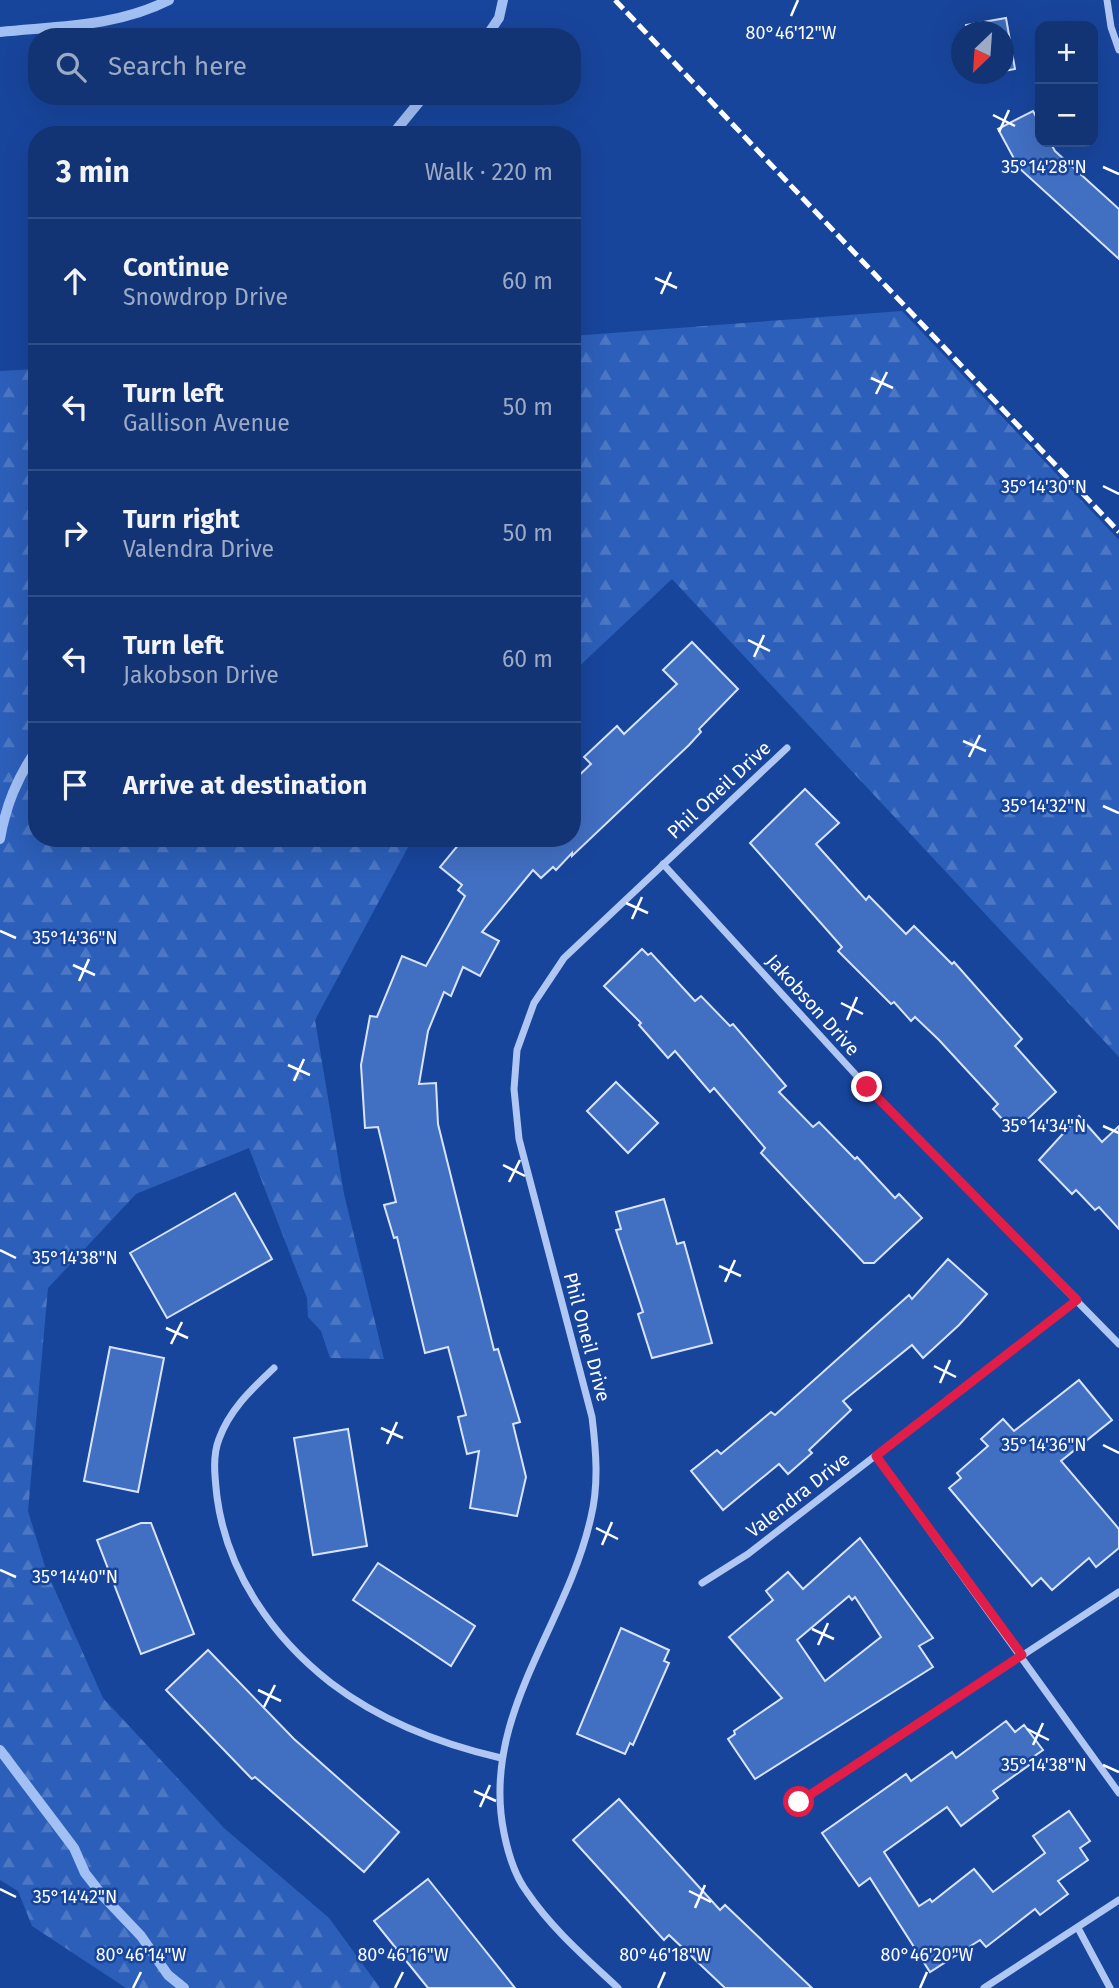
<!DOCTYPE html>
<html lang="en">
<head>
<meta charset="utf-8">
<style>
  body { margin:0; font-family:"Fira Sans",sans-serif; background:#1b3c7a; color:#f1f3f6 }
  .controls { position:absolute; right:21px; top:21px; display:grid; overflow:hidden; border-radius:14px; box-shadow:0 7px 28px #0002 }
  .controls button { width:63px; height:63px; display:grid; place-items:center; padding:0; border:0; border-bottom:2px solid #314f87; background:#123475; color:#f1f3f6; font:35px sans-serif }
  .compass { position:absolute; left:951px; top:21px; width:63px; height:63px; border-radius:50%; background:#123475; box-shadow:0 7px 28px #0002; rotate:205deg }
  .stop { position:absolute; width:21px; height:21px; margin:-16px; border:5px solid #e11d48; border-radius:50%; background:#fff }
  .stop.end { background:#e11d48; border-color:#fff; box-shadow:0 2px 7px #0008 }
  .list { margin:0; padding:0; list-style:none }
  h2 { display:flex; justify-content:space-between; align-items:center; height:91px; margin:0; padding:0 28px; font-size:30px }
  h2 small { font-size:23px; font-weight:400; color:#9caac5 }
  .list li { display:grid; grid-template-columns:46px 1fr auto; gap:21px; align-items:center; box-sizing:border-box; height:126px; padding:0 28px; border-top:2px solid #314f87 }
  .list b { display:block; font-size:26px; white-space:nowrap }
  .list p { margin:0; font-size:23px; white-space:nowrap; color:#9caac5 }
  .list em { font-size:23px; font-style:normal; color:#9caac5 }
  .icon { flex:none; width:38px; height:38px; fill:none; stroke:currentColor; stroke-width:2; stroke-linecap:round; stroke-linejoin:round }
  .map { position:relative; flex:none; width:1119px; height:1988px; overflow:hidden }
  .search { position:absolute; background:#123475; box-shadow:0 7px 28px #0002; left:28px; top:28px; width:553px; height:77px; display:flex; align-items:center; gap:18px; box-sizing:border-box; padding:0 24px; border-radius:28px; color:#9caac5; font-size:26px }
  .panel { position:absolute; background:#123475; box-shadow:0 7px 28px #0002; left:28px; top:126px; width:553px; height:721px; border-radius:28px }
  .map>svg:first-child { display:block }
  .forest { fill:url(#forest-firs) }
  .lines { fill:none; stroke-linecap:round; stroke-linejoin:round }
  .stream { stroke:#a2c0f4; stroke-width:10 }
  .building { fill:#416fc2; stroke:#d7e4fc; stroke-width:2; fill-rule:evenodd }
  .minor { stroke:#afc7f2; stroke-width:7 }
  .rail { stroke:#fff; stroke-width:5; stroke-dasharray:12 5; stroke-linecap:butt }
  .route { stroke:#e11d48; stroke-width:9 }
  .ticks { fill:none; stroke:#fff; stroke-width:2.5 }
  .labels { text-anchor:middle; dominant-baseline:central; stroke-width:5; stroke-linejoin:round; paint-order:stroke }
  .street-label { font-size:19px; fill:#fff; stroke:#18459c }
  .ticks-label { font-size:18px; text-anchor:middle; fill:#fff; stroke:#18459c; stroke-width:5; stroke-linejoin:round; paint-order:stroke }
</style>
</head>
<body>
<div class="map">
<svg width="1119" height="1988" viewBox="0 0 1119 1988">
  <defs>
    <pattern id="forest-firs" width="22" height="20" patternUnits="userSpaceOnUse" patternTransform="scale(1.75)"><rect width="22" height="20" fill="#2c5fb9"/><path d="M5 1l3.5 6h-7zM16 11l3.5 6h-7z" fill="#4c77c4"/></pattern>
  </defs>
  <rect width="100%" height="100%" fill="#18459c"/>
  <g class="forest">
    <polygon points="902,311 1119,540 1119,1057 672,579 572,673 572,336"/>
    <polygon points="37,369 37,838 413,838 315,1020 344,1194 384,1359 330,1358 321,1331 308,1317 307,1298 249,1148 136,1194 48,1288 28,1511 46,1570 103,1698 224,1828 329,1918 380,1988 126,1988 32,1926 18,1891 0,1880 0,371"/>
  </g>
  <g class="lines">
    <g class="stream">
      <path d="M 0,32 C 58,26 116,27 169,0"/>
      <polyline points="486,37 499,18 503,0"/>
      <polyline points="392,135 424,96"/>
      <path d="M 0,839 C 6,805 17,778 37,749"/>
      <polyline points="0,1750 74,1848 85,1873 103,1896 141,1936 168,1975 184,1988"/>
    </g>
  </g>
  <g class="building">
    <polygon points="1006,18 1015,69 1004,71 1004,32 967,32 966,25"/>
    <polygon points="1033,111 1040,124 1040,142 1050,142 1055,151 1119,209 1119,259 1019,168 998,129"/>
    <polygon points="692,642 738,689 699,729 701,732 689,745 572,856 572,853 556,870 553,867 541,878 533,870 482,932 499,941 480,976 463,967 451,996 444,992 428,1031 419,1084 436,1083 438,1124 494,1350 498,1349 520,1422 513,1424 526,1477 517,1516 470,1508 479,1451 467,1454 458,1417 466,1415 448,1347 425,1353 397,1237 394,1238 384,1205 396,1202 378,1127 365,1128 361,1065 370,1016 377,1017 402,956 426,966 465,896 458,890 462,885 440,867 464,838 572,838 572,782 591,764 584,757 617,726 624,734 677,684 663,670"/>
    <polygon points="805,789 839,823 816,844 866,900 869,896 906,934 914,926 952,964 954,962 1022,1039 1015,1046 1056,1092 1014,1132 993,1109 998,1104 939,1040 915,1017 911,1021 894,1002 891,1004 838,951 842,947 750,843"/>
    <polygon points="642,949 648,955 651,953 695,1001 701,996 730,1026 733,1024 786,1086 779,1092 813,1127 819,1122 855,1159 857,1157 895,1198 899,1194 922,1218 874,1263 864,1263 761,1153 765,1148 714,1088 710,1092 675,1051 668,1058 639,1025 641,1023 604,986"/>
    <polygon points="616,1082 658,1123 628,1153 587,1111"/>
    <polygon points="1079,1116 1102,1142 1119,1126 1119,1229 1099,1207 1095,1210 1076,1190 1072,1194 1039,1160"/>
    <polygon points="235,1193 272,1259 167,1318 130,1253"/>
    <polygon points="664,1199 677,1244 684,1242 712,1343 652,1358 638,1314 643,1312 616,1230 621,1229 616,1212"/>
    <polygon points="948,1259 987,1294 959,1325 923,1358 912,1345 843,1401 851,1410 809,1450 812,1453 788,1474 779,1464 723,1510 691,1471 717,1450 721,1454 771,1412 775,1415 909,1295 912,1299"/>
    <polygon points="110,1347 164,1358 138,1492 84,1481"/>
    <polygon points="1079,1380 1112,1420 1061,1461 1119,1529 1119,1548 1096,1567 1089,1558 1052,1590 1041,1578 1032,1586 949,1488 961,1478 957,1473 988,1446 981,1439 1003,1419 1014,1431"/>
    <polygon points="348,1429 367,1546 313,1555 294,1438"/>
    <polygon points="141,1523 151,1523 194,1634 141,1654 97,1540"/>
    <path d="M 860,1538 L 933,1638 L 919,1646 L 933,1667 L 755,1779 L 728,1739 L 735,1734 L 734,1731 L 782,1698 L 729,1637 L 773,1600 L 766,1591 L 788,1572 L 803,1589 ZM 849,1596 L 852,1600 L 855,1597 L 881,1637 L 825,1681 L 797,1640 Z"/>
    <polygon points="378,1563 475,1626 451,1666 353,1600"/>
    <polygon points="621,1628 669,1650 664,1661 669,1663 633,1745 630,1743 625,1754 577,1734"/>
    <polygon points="208,1650 294,1739 399,1832 364,1872 255,1777 252,1779 166,1690"/>
    <polygon points="1006,1721 1015,1732 1024,1725 1043,1750 1029,1760 1032,1763 993,1791 998,1798 961,1826 947,1807 884,1852 919,1906 930,1899 932,1902 974,1869 993,1892 1045,1853 1033,1836 1069,1811 1090,1841 1080,1848 1088,1860 1058,1881 1068,1894 1040,1915 1035,1909 986,1947 980,1940 930,1972 870,1878 859,1886 822,1833 906,1774 911,1781 952,1752 956,1758"/>
    <polygon points="619,1799 720,1910 725,1905 812,1988 725,1988 669,1935 664,1940 573,1840"/>
    <polygon points="428,1879 456,1914 515,1988 428,1988 395,1947 374,1921"/>
  </g>
  <g class="lines">
    <g class="minor">
      <polyline points="1107,0 1111,27 1119,50"/>
      <polyline points="663,864 867,1087 1119,1344"/>
      <path d="M 274,1368 C 251,1390 230,1409 219,1439 C 212,1457 215,1478 217,1497 C 227,1572 272,1637 331,1683 C 381,1721 440,1744 501,1758"/>
      <polyline points="876,1456 1119,1793"/>
      <polyline points="702,1583 748,1554 1077,1300"/>
      <polyline points="799,1802 1119,1592"/>
      <polyline points="1078,1928 1110,1988"/>
      <path d="M 618,1988 C 586,1958 552,1929 527,1892 C 515,1876 508,1853 504,1833 C 480,1716 567,1626 591,1517 C 599,1484 596,1450 592,1417 L 519,1139 L 514,1089 L 517,1050 L 534,1003 L 564,958 L 787,748"/>
      <polyline points="984,1988 1119,1900"/>
    </g>
    <polyline class="rail" points="615,0 1119,532"/>
  </g>
  <g class="lines">
    <polyline class="route" points="799,1802 1022,1655 876,1456 1077,1300 867,1087"/>
  </g>
  <path class="ticks" d="M 791,16 L 798,0M 993,115 L 1015,126M 999,132 L 1009,110M 1103,167 L 1119,174M 655,278 L 677,288M 661,294 L 671,272M 871,378 L 893,388M 876,394 L 887,372M 1103,486 L 1119,494M 748,640 L 770,651M 754,657 L 764,635M 963,741 L 986,751M 969,757 L 980,735M 1103,806 L 1119,813M 626,903 L 648,913M 632,919 L 642,897M 0,931 L 16,938M 73,965 L 95,975M 79,981 L 89,959M 841,1003 L 863,1014M 847,1020 L 857,997M 288,1065 L 310,1075M 294,1081 L 304,1059M 1103,1126 L 1119,1133M 503,1165 L 525,1176M 509,1182 L 520,1160M 0,1250 L 16,1258M 719,1266 L 741,1276M 725,1282 L 735,1260M 166,1328 L 188,1338M 171,1344 L 182,1322M 934,1366 L 956,1377M 940,1383 L 950,1360M 381,1428 L 403,1438M 387,1444 L 397,1422M 1103,1445 L 1119,1453M 596,1528 L 618,1539M 602,1545 L 612,1522M 0,1570 L 16,1577M 812,1629 L 834,1639M 818,1645 L 828,1623M 258,1690 L 281,1701M 264,1707 L 275,1685M 1027,1729 L 1049,1740M 1033,1745 L 1043,1723M 1103,1765 L 1119,1772M 474,1791 L 496,1801M 480,1807 L 490,1785M 0,1889 L 16,1897M 689,1891 L 711,1902M 695,1908 L 705,1885M 133,1988 L 141,1972M 395,1988 L 403,1972M 658,1988 L 665,1972M 920,1988 L 927,1972"/>
  <g class="labels">
    <g class="street-label">
      <text transform="translate(719 790) rotate(-43)">Phil Oneil Drive</text>
      <text transform="translate(813 1005) rotate(48)">Jakobson Drive</text>
      <text transform="translate(587 1337) rotate(75)">Phil Oneil Drive</text>
      <text transform="translate(798 1495) rotate(-38)">Valendra Drive</text>
    </g>
  </g>
  <g class="ticks-label">
    <text x="791" y="39">80°46'12"W</text>
    <text x="1044" y="173">35°14'28"N</text>
    <text x="1044" y="493">35°14'30"N</text>
    <text x="1044" y="812">35°14'32"N</text>
    <text x="75" y="944">35°14'36"N</text>
    <text x="1044" y="1132">35°14'34"N</text>
    <text x="75" y="1264">35°14'38"N</text>
    <text x="1044" y="1451">35°14'36"N</text>
    <text x="75" y="1583">35°14'40"N</text>
    <text x="1044" y="1771">35°14'38"N</text>
    <text x="75" y="1903">35°14'42"N</text>
    <text x="141" y="1961">80°46'14"W</text>
    <text x="403" y="1961">80°46'16"W</text>
    <text x="665" y="1961">80°46'18"W</text>
    <text x="927" y="1961">80°46'20"W</text>
  </g>
</svg>
<div class="controls">
<button>+</button>
<button>−</button>
</div>
<svg class="compass" viewBox="-18 -18 36 36"><path d="M0-13l5 13h-10z" fill="#e53935"/><path d="M0 13l5-13h-10z" fill="#9caac5"/></svg>
<div class="stop" style="left:799px;top:1802px"></div>
<div class="stop end" style="left:867px;top:1087px"></div>
<div class="search"><svg class="icon" aria-label="search" viewBox="0 0 24 24"><circle cx="10" cy="10" r="6"/><path d="M15 15l6 6"/></svg>Search here</div>
<section class="panel">
<h2>3 min<small>Walk · 220 m</small></h2>
<ul class="list">
<li><svg class="icon" aria-label="ahead" viewBox="0 0 24 24"><path d="M12 20V5M6 11l6-6 6 6"/></svg><div><b>Continue</b><p>Snowdrop Drive</p></div><em>60 m</em></li>
<li><svg class="icon" aria-label="left" viewBox="0 0 24 24"><path d="M17 20v-9H6M10 6l-5 5 5 5"/></svg><div><b>Turn left</b><p>Gallison Avenue</p></div><em>50 m</em></li>
<li><svg class="icon" aria-label="right" viewBox="0 0 24 24"><path d="M7 20v-9h11M14 6l5 5-5 5"/></svg><div><b>Turn right</b><p>Valendra Drive</p></div><em>50 m</em></li>
<li><svg class="icon" aria-label="left" viewBox="0 0 24 24"><path d="M17 20v-9H6M10 6l-5 5 5 5"/></svg><div><b>Turn left</b><p>Jakobson Drive</p></div><em>60 m</em></li>
<li><svg class="icon" aria-label="arrive" viewBox="0 0 24 24"><path d="M6 21V4h12l-3 4 3 4H6"/></svg><div><b>Arrive at destination</b></div></li>
</ul>
</section>
</div>
</body>
</html>
